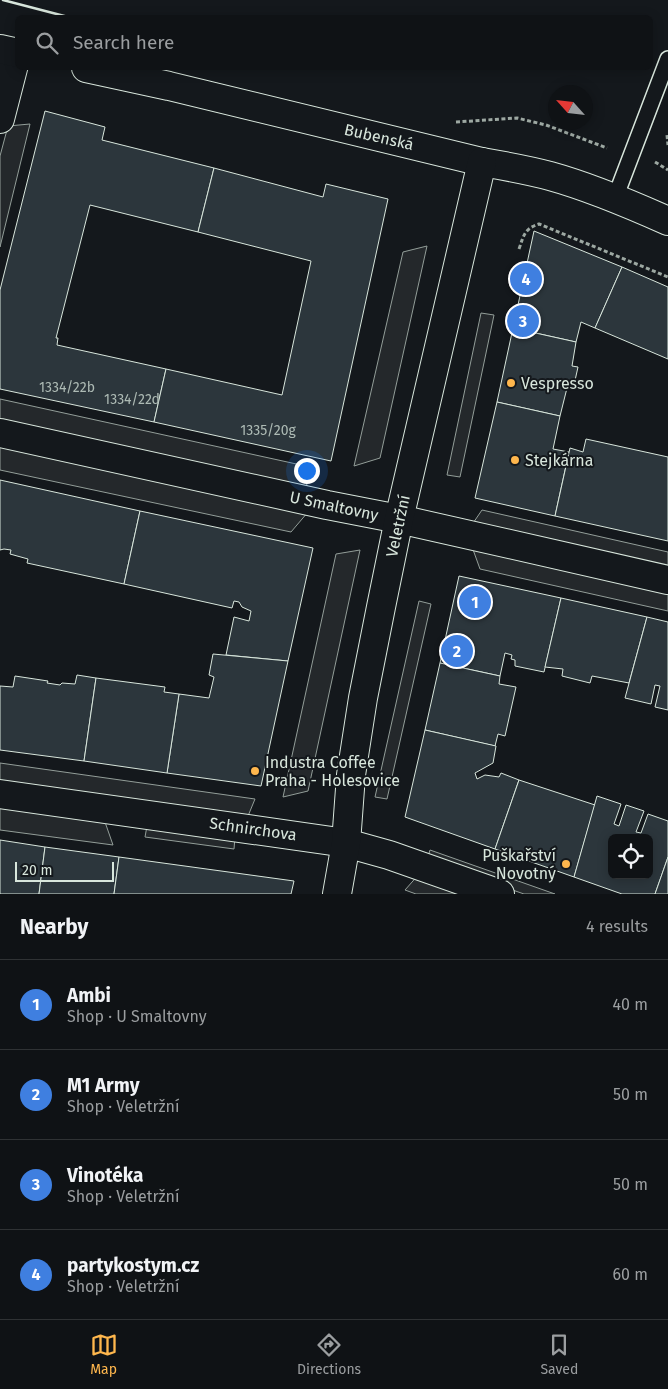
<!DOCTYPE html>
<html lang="en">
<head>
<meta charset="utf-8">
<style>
  body { margin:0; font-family:"Fira Sans",sans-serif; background:#181b1e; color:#f1f3f6 }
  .controls { position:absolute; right:15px; bottom:15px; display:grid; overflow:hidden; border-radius:8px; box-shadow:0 2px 12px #0003 }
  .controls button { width:45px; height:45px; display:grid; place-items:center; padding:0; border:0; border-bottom:1px solid #2f3234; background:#0f1215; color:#f1f3f6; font:25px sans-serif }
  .compass { position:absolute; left:548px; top:85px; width:45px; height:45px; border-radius:50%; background:#0f1215; box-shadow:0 2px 12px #0003; rotate:297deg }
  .scale { position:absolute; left:15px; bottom:12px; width:99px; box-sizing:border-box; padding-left:5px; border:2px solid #d8e6dc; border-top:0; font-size:14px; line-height:18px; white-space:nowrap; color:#d8e6dc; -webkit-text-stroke:4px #14181c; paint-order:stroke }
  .you { position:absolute; left:306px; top:470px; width:18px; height:18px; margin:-12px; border:4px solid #fff; border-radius:50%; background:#1a73e8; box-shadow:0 0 0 8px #1a73e833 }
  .badge { display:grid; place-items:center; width:32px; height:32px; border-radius:50%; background:#ffb74d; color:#fff; font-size:16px; font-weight:700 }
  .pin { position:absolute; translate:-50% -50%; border:2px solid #fff; box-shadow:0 1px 5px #0006 }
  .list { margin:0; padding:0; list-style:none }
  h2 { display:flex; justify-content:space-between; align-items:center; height:65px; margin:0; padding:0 20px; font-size:21px }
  h2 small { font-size:16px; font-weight:400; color:#9b9ea0 }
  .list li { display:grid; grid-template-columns:32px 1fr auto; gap:15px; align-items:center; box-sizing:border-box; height:90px; padding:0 20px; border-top:1px solid #2f3234 }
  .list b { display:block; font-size:19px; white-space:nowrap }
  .list p { margin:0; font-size:16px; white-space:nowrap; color:#9b9ea0 }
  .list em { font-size:16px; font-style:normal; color:#9b9ea0 }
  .icon { flex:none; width:28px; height:28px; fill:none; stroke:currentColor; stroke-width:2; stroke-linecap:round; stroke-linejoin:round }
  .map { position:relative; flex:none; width:668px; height:894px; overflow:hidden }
  .search { position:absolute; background:#0f1215; box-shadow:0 2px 12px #0003; left:15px; right:15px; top:15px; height:55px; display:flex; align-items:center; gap:12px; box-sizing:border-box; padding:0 18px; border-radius:8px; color:#9b9ea0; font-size:19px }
  .sheet { height:425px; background:#0f1215 }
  nav { display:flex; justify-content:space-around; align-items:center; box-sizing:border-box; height:70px; border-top:1px solid #2f3234; background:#0f1215; font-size:14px; color:#9b9ea0 }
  nav a { display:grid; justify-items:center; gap:2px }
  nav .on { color:#ffb74d }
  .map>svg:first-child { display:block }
  .parking { fill:#24282b; stroke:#939e99 }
  .building { fill:#2c363c; stroke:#d8e6dc; fill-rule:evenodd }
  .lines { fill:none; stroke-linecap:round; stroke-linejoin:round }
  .service-casing { stroke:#d8e6dc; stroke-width:18 }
  .minor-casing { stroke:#d8e6dc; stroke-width:30 }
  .secondary-casing { stroke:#d8e6dc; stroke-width:30 }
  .path { stroke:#9da8a2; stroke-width:3; stroke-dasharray:4 2.5; stroke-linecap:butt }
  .service { stroke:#14181c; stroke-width:15 }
  .minor { stroke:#14181c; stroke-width:28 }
  .secondary { stroke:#14181c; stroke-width:28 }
  .wall { stroke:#d8e6dc; stroke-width:2.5 }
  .poi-dot { fill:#ffb74d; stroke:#14181c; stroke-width:2 }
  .labels { text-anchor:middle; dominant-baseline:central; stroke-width:4; stroke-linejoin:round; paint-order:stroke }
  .number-label { font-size:14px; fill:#adbab4 }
  .street-label { font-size:16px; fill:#d8e6dc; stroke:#14181c }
  .poi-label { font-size:16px; fill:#d8e6dc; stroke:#14181c; text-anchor:start }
</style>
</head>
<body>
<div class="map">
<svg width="668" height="894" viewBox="0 0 668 894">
  <rect width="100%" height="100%" fill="#14181c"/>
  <g class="parking">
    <polygon points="30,124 0,247 0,156 8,126"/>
    <polygon points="427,246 380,458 354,466 403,252"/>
    <polygon points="481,313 494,315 460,477 447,475"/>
    <polygon points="0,399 301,465 309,492 0,424"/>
    <polygon points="0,445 308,512 291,532 0,470"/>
    <polygon points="482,510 668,552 668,573 469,529"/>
    <polygon points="471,544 668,587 668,611 480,569"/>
    <polygon points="360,550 308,791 283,797 336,554"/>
    <polygon points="419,601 431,604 387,799 375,797"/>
    <polygon points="0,763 255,799 248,816 0,783"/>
    <polygon points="0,808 105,822 113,845 0,830"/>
    <polygon points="147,826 235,837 234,849 145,837"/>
    <polygon points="430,850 555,894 524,894 427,860"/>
    <polygon points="420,873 480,894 416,894 405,890"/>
  </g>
  <g class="building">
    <polygon points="45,111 105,127 102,140 214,168 198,232 90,205 56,338 58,338 57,345 166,369 154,422 0,389 0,290"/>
    <polygon points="214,168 323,197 326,184 388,199 331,461 154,422 166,369 282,395 311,261 198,232"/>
    <polygon points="534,231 622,267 595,328 581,322 576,342 513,328"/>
    <polygon points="622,267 668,287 668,359 595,328"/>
    <polygon points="513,328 576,342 572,366 578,367 574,385 568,384 560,416 497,402"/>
    <polygon points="497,402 560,416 553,449 569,452 555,516 475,498"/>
    <polygon points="586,439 668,457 668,541 555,516 570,448 583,452"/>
    <polygon points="0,480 140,511 124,584 27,563 28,559 10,554 11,550 4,549 0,550"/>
    <polygon points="140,511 313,548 288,661 226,655 234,617 249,621 251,611 242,607 239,602 234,601 232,608 124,584"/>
    <polygon points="459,576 561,598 544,672 515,666 515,660 511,659 512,655 505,653 500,676 440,663"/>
    <polygon points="561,598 647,617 629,683 592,676 590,683 562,676 563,669 545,667"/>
    <polygon points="647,617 668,622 668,710 655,707 660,686 655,685 651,704 625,698"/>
    <polygon points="213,654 288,661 261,786 167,773 179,694 209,698 214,677 209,675"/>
    <polygon points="440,663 500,676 499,684 516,687 505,736 498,734 495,746 425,730"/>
    <polygon points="77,675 96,678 84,761 0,750 0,686 13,687 15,676 48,681 47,683 60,685 62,683 75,684"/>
    <polygon points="96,678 165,687 164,692 179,694 167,773 84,761"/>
    <polygon points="425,730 496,746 493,763 475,773 477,779 485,775 499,777 501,773 519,780 495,849 405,817"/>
    <polygon points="519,780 595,805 574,877 495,849"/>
    <path d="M 597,796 L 621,804 L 614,824 L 619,826 L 626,805 L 644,811 L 636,832 L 641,833 L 648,814 L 668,821 L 668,857 L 655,894 L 622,894 L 574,877 ZM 612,838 L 649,838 L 649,875 L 612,875 Z"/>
    <polygon points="0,840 45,847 39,894 0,894"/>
    <polygon points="45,847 119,857 114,894 39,894"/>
    <polygon points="119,857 294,881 291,894 114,894"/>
    <polygon points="668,857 668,894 655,894"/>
  </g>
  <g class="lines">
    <defs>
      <polyline id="service" points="615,198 668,59"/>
      <g id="minor">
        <polyline points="0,119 17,53"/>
        <polyline points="0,433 327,505 399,519 668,580"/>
        <polyline points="0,794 346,843 389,855 500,894"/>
      </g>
      <g id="secondary">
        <polyline points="0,49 18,53"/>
        <path d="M 86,68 L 169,86 L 482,162 C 505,166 528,170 550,176 C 590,187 630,204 668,221"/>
        <polyline points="337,894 346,843 351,775 363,698 381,607 399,519 482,162"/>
      </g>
    </defs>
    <use href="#service" class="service-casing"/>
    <use href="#minor" class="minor-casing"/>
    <use href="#secondary" class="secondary-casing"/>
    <g class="path">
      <polyline points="456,122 517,118 546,125 607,148"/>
      <polyline points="667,135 668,145"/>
      <polyline points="655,162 668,170"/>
      <path d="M 519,249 C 524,235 524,229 539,224 L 668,277"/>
    </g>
    <use href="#service" class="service"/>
    <use href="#minor" class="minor"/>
    <use href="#secondary" class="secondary"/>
    <polyline class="wall" points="3,0 72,18"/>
  </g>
  <g class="poi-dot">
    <circle cx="511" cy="383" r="5"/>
    <circle cx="515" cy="460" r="5"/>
    <circle cx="255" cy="771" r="5"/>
    <circle cx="566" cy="864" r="5"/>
  </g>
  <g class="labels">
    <g class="number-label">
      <text x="67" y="387">1334/22b</text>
      <text x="132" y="399">1334/22d</text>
      <text x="268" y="430">1335/20g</text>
    </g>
    <g class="street-label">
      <text transform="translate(379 137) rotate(13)">Bubenská</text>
      <text transform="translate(334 506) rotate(12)">U Smaltovny</text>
      <text transform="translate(398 526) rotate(-78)">Veletržní</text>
      <text transform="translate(253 829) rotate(8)">Schnirchova</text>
    </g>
    <g class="poi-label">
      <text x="521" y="383">Vespresso</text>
      <text x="525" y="460">Stejkárna</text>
      <text x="265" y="762">Industra Coffee<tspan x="265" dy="18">Praha - Holesovice</tspan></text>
      <text x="556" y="855" text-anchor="end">Puškařství<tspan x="556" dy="18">Novotný</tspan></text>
    </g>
  </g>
</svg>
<div class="controls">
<button><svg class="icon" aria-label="locate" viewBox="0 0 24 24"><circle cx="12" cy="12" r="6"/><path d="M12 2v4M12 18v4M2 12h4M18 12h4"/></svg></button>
</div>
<svg class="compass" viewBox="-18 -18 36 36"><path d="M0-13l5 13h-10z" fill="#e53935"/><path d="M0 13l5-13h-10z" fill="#9b9ea0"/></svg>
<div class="scale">20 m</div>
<div class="you"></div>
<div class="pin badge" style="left:475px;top:602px;background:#3f7fe0">1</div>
<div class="pin badge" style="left:457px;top:651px;background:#3f7fe0">2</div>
<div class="pin badge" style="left:523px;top:321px;background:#3f7fe0">3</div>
<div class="pin badge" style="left:526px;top:279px;background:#3f7fe0">4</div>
<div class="search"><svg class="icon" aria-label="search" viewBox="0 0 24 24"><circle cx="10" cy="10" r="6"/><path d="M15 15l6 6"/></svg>Search here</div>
</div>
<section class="sheet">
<h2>Nearby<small>4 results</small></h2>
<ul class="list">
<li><span class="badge" style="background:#3f7fe0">1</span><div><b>Ambi</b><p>Shop · U Smaltovny</p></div><em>40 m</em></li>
<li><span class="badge" style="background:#3f7fe0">2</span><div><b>M1 Army</b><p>Shop · Veletržní</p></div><em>50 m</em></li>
<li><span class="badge" style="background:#3f7fe0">3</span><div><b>Vinotéka</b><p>Shop · Veletržní</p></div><em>50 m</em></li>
<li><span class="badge" style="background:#3f7fe0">4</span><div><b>partykostym.cz</b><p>Shop · Veletržní</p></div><em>60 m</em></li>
</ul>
</section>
<nav>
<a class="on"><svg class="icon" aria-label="map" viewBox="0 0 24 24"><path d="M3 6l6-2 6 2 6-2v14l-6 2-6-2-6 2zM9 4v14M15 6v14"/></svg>Map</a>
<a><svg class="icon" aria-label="directions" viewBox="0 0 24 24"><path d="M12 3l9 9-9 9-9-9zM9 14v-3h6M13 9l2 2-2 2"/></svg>Directions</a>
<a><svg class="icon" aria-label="saved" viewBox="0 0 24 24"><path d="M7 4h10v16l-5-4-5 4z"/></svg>Saved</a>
</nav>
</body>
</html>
